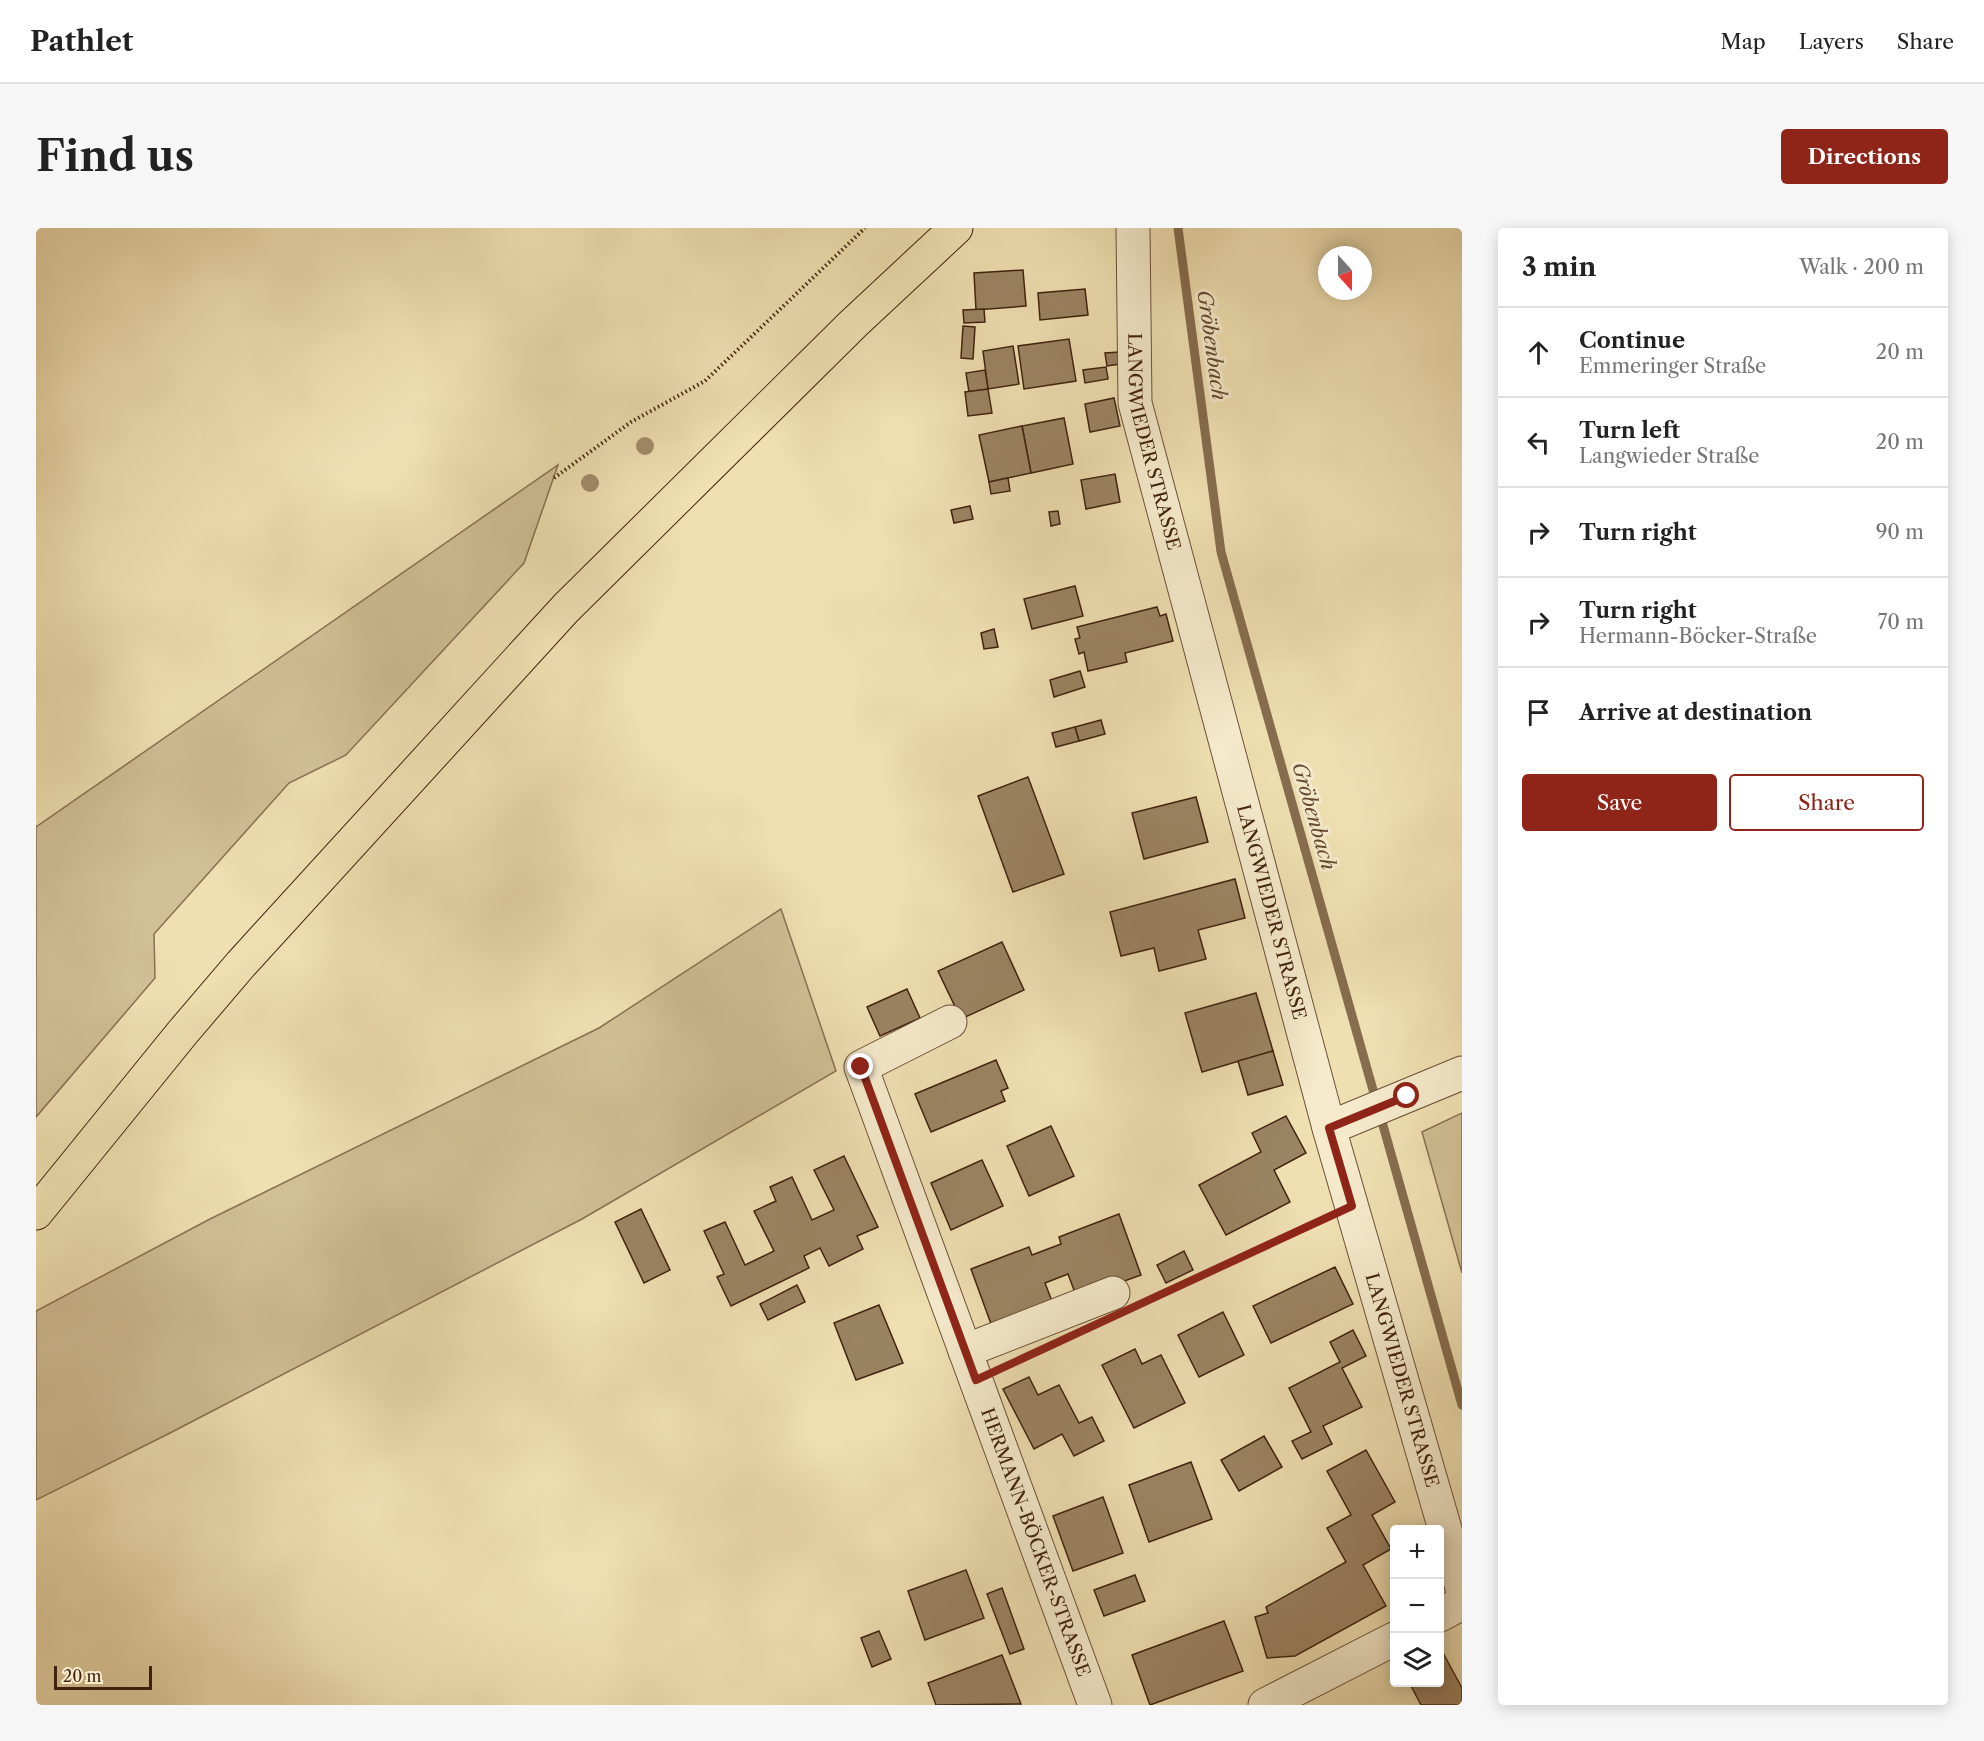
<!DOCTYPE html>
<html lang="en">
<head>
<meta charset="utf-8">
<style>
  body { margin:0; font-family:"Libre Caslon Text",serif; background:#f6f6f6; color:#222 }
  .controls { position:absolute; right:18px; bottom:18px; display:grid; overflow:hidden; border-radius:6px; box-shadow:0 3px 15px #0003 }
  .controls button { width:54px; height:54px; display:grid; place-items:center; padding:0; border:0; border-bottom:2px solid #e0e0e0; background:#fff; color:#222; font:30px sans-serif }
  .compass { position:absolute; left:1282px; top:18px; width:54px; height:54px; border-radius:50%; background:#fff; box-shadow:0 3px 15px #0003; rotate:159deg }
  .scale { position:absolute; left:18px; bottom:15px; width:98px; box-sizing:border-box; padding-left:6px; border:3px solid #41220f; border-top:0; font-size:16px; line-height:21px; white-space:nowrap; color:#41220f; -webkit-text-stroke:4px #f5eacc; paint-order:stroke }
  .stop { position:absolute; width:18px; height:18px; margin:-14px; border:4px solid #8f2418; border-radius:50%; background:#fff }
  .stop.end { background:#8f2418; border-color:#fff; box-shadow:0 2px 6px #0008 }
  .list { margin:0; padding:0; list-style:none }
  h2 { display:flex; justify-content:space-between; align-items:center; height:78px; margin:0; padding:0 24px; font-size:26px }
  h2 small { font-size:20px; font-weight:400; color:#767676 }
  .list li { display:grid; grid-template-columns:39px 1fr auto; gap:18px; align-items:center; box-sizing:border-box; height:90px; padding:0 24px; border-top:2px solid #e0e0e0 }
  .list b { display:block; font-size:22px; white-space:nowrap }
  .list p { margin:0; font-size:20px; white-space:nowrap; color:#767676 }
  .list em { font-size:20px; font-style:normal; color:#767676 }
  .actions { display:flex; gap:12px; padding:18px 24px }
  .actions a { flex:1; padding:14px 0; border:2px solid #8f2418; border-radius:6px; text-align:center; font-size:21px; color:#8f2418 }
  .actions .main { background:#8f2418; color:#fff }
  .icon { flex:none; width:33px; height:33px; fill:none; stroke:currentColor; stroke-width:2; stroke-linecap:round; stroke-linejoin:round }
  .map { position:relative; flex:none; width:1426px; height:1477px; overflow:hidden; border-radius:6px }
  header { display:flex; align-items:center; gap:36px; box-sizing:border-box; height:84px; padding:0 30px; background:#fff; border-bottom:2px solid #e0e0e0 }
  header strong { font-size:28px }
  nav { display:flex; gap:33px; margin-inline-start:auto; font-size:21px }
  .intro { display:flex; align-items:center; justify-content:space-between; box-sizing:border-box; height:144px; padding:0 36px }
  h1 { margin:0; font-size:42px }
  .button { padding:15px 27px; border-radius:6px; background:#8f2418; color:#fff; font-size:21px; font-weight:700 }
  main { display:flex; gap:36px; padding:0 36px }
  aside { flex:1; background:#fff; border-radius:6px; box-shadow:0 3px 15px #0003 }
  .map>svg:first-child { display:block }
  .green { fill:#d1bf95; stroke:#897052; stroke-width:1.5 }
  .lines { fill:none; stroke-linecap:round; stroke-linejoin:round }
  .stream { stroke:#866d4f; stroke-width:9 }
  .building { fill:#9b8463; stroke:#41220f; stroke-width:1.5 }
  .minor-casing { stroke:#6c5138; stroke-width:35 }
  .highway-casing { stroke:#41220f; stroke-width:35 }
  .path { stroke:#41220f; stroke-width:4; stroke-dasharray:1.5 3; stroke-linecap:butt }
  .minor { stroke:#f5eacc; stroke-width:33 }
  .highway { stroke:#efdfb1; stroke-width:33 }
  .tree { fill:#a38c6a }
  .route { stroke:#8f2418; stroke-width:8 }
  .labels { text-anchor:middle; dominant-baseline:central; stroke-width:6; stroke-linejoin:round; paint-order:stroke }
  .street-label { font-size:18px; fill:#41220f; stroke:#f5eacc }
  .water-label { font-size:20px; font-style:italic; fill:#64482f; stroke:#f5eacc }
</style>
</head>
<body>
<header>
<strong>Pathlet</strong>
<nav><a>Map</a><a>Layers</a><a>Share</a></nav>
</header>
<div class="intro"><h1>Find us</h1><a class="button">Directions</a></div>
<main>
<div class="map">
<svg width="1426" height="1477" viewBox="0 0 1426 1477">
  <rect width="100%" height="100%" fill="#efdfb1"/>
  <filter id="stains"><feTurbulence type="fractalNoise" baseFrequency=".00333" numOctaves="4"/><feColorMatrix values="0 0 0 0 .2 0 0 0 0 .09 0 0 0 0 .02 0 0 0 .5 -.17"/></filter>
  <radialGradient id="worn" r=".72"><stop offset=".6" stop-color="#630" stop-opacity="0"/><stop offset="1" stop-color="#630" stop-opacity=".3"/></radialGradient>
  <g class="green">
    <polygon points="522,237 488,335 310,527 253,555 118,706 119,750 0,889 0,599"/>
    <polygon points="745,681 800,843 546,991 134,1205 0,1272 0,1083 174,991 563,800"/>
    <polygon points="1426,885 1426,1045 1386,904"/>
  </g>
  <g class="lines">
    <polyline class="stream" points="1142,0 1185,324 1426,1177"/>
  </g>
  <g class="building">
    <polygon points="987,42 990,78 940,82 938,45"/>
    <polygon points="1049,61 1052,87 1004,92 1002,65"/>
    <polygon points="948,81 949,94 928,95 927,82"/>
    <polygon points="927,98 939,99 937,131 925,130"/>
    <polygon points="1033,111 1040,153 988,161 982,118"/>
    <polygon points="977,118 983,156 952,161 947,123"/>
    <polygon points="1083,124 1084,136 1071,138 1069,125"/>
    <polygon points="1070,139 1072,151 1049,155 1047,142"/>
    <polygon points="949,142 952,161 933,164 930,145"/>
    <polygon points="952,161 956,185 932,188 929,164"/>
    <polygon points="1078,170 1084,198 1054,204 1049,176"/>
    <polygon points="1028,190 1037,236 995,245 986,198"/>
    <polygon points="986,198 995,245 953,254 943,207"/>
    <polygon points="1079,246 1084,274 1050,281 1045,252"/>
    <polygon points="972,250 974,263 955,266 953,254"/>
    <polygon points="934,278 937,291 918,295 915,282"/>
    <polygon points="1022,283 1024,296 1015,298 1013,284"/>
    <polygon points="1039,358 1047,388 996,401 988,371"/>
    <polygon points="1121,379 1124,388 1130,386 1137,413 1089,425 1091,434 1052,443 1048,424 1043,426 1039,411 1044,410 1041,399"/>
    <polygon points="958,401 962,419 948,421 945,405"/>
    <polygon points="1044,443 1049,459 1018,469 1014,452"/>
    <polygon points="1065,492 1069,506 1043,513 1039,499"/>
    <polygon points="1039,499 1043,513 1020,519 1016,505"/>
    <polygon points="992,549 1028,646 977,664 942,568"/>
    <polygon points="1160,569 1172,614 1108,631 1096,585"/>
    <polygon points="1199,651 1209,690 1162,702 1170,731 1123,743 1118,720 1085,728 1074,684"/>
    <polygon points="966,714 988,762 925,791 902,743"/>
    <polygon points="871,761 884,790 844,808 831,779"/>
    <polygon points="1220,765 1237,823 1166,844 1149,785"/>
    <polygon points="1237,823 1247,857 1212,867 1202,833"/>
    <polygon points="960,832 972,860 965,863 969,873 895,904 879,866"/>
    <polygon points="1250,888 1270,925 1238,942 1254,974 1190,1007 1163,957 1225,924 1216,905"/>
    <polygon points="1015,898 1038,948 993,968 971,918"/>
    <polygon points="808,928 842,999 821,1008 827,1021 793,1038 784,1020 768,1028 773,1040 695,1078 681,1049 688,1046 668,1003 689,994 709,1037 738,1023 718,983 740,973 734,959 756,949 776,992 798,982 778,942"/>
    <polygon points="946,932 967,978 915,1002 895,955"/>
    <polygon points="605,981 634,1042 608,1055 579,994"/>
    <polygon points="1083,986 1105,1047 1041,1070 1032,1046 1009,1055 1019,1081 958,1104 935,1041 993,1019 996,1027 1025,1016 1023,1009"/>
    <polygon points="1148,1023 1157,1042 1130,1055 1121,1037"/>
    <polygon points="1299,1039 1317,1076 1235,1115 1217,1078"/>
    <polygon points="761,1057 769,1074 732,1092 724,1076"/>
    <polygon points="843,1077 867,1135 820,1152 798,1095"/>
    <polygon points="1187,1084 1208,1127 1163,1149 1142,1107"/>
    <polygon points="1317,1102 1330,1128 1306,1140 1326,1179 1287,1198 1296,1216 1266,1231 1256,1213 1275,1204 1253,1160 1304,1134 1294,1114"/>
    <polygon points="1099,1121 1106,1136 1125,1127 1149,1175 1098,1200 1066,1137"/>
    <polygon points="993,1149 1002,1167 1023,1157 1043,1195 1056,1189 1068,1213 1038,1228 1026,1206 998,1221 967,1161"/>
    <polygon points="1228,1208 1246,1239 1203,1263 1185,1232"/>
    <polygon points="1330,1222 1359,1274 1336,1287 1355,1321 1327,1337 1350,1378 1259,1428 1231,1430 1219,1389 1232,1385 1230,1379 1310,1334 1291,1300 1315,1287 1291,1243"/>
    <polygon points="1155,1234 1176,1291 1113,1314 1093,1257"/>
    <polygon points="1067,1269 1087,1325 1037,1343 1017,1288"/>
    <polygon points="930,1342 948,1390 889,1412 872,1363"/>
    <polygon points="1099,1347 1109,1373 1068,1388 1058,1362"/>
    <polygon points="966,1360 988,1421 974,1426 951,1366"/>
    <polygon points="1188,1393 1207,1443 1114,1477 1096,1427"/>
    <polygon points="843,1403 855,1431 836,1439 825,1410"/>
    <polygon points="1406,1423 1426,1460 1426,1477 1385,1477 1373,1454 1404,1454 1404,1424"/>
    <polygon points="966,1427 985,1476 900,1477 892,1455"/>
  </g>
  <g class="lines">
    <defs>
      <g id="minor">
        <path id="s1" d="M 1097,0 L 1099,175 L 1293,900 L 1426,1360"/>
        <path id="s2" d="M 914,794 L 825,839 L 1059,1477"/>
        <polyline points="1293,900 1426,845"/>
        <polyline points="929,1123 1077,1065"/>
        <polyline points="1404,1387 1426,1375"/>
        <polyline points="1229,1477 1358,1411"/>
      </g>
      <polyline id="highway" points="0,985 147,804 205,736 530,380 817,96 920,0"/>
    </defs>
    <use href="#minor" class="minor-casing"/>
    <use href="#highway" class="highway-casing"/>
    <g class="path">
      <polyline points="518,250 595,194 669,153 829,0"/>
      <polyline points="1107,1074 1285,992"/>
    </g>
    <use href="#minor" class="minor"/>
    <use href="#highway" class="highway"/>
  </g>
  <g class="tree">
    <circle cx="609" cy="218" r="9"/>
    <circle cx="554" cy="255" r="9"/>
  </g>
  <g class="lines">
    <polyline class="route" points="825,839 940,1152 1316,978 1293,900 1371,868"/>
  </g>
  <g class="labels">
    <g class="street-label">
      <text stroke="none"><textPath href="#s1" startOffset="216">LANGWIEDER STRASSE</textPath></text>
      <text stroke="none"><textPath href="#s1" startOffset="702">LANGWIEDER STRASSE</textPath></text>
      <text stroke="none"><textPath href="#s1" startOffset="1188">LANGWIEDER STRASSE</textPath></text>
      <text stroke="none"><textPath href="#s2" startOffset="606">HERMANN-BÖCKER-STRASSE</textPath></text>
    </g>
    <g class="water-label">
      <text transform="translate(1176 117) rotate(82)">Gröbenbach</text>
      <text transform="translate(1278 588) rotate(74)">Gröbenbach</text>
    </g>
  </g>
  <rect width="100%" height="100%" filter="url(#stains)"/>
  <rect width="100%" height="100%" fill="url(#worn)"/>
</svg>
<div class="controls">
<button>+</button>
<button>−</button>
<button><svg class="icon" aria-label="layers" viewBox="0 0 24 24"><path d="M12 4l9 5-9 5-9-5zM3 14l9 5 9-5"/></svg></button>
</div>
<svg class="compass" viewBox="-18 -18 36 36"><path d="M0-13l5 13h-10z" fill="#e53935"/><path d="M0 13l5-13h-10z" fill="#767676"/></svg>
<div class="scale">20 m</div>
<div class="stop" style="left:1371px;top:868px"></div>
<div class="stop end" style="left:825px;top:839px"></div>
</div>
<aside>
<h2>3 min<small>Walk · 200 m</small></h2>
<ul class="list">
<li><svg class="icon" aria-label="ahead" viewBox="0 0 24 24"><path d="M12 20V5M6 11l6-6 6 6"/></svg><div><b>Continue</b><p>Emmeringer Straße</p></div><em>20 m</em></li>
<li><svg class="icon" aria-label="left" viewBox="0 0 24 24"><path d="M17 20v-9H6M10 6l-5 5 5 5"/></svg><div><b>Turn left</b><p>Langwieder Straße</p></div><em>20 m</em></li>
<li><svg class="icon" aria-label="right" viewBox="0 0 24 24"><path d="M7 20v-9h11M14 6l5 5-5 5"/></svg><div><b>Turn right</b></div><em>90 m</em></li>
<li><svg class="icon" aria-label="right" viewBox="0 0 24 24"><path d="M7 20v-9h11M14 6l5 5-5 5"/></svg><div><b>Turn right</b><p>Hermann-Böcker-Straße</p></div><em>70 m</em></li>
<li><svg class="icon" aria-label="arrive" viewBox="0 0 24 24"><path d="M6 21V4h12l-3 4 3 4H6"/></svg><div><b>Arrive at destination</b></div></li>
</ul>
<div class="actions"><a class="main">Save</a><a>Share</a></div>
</aside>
</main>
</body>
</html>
